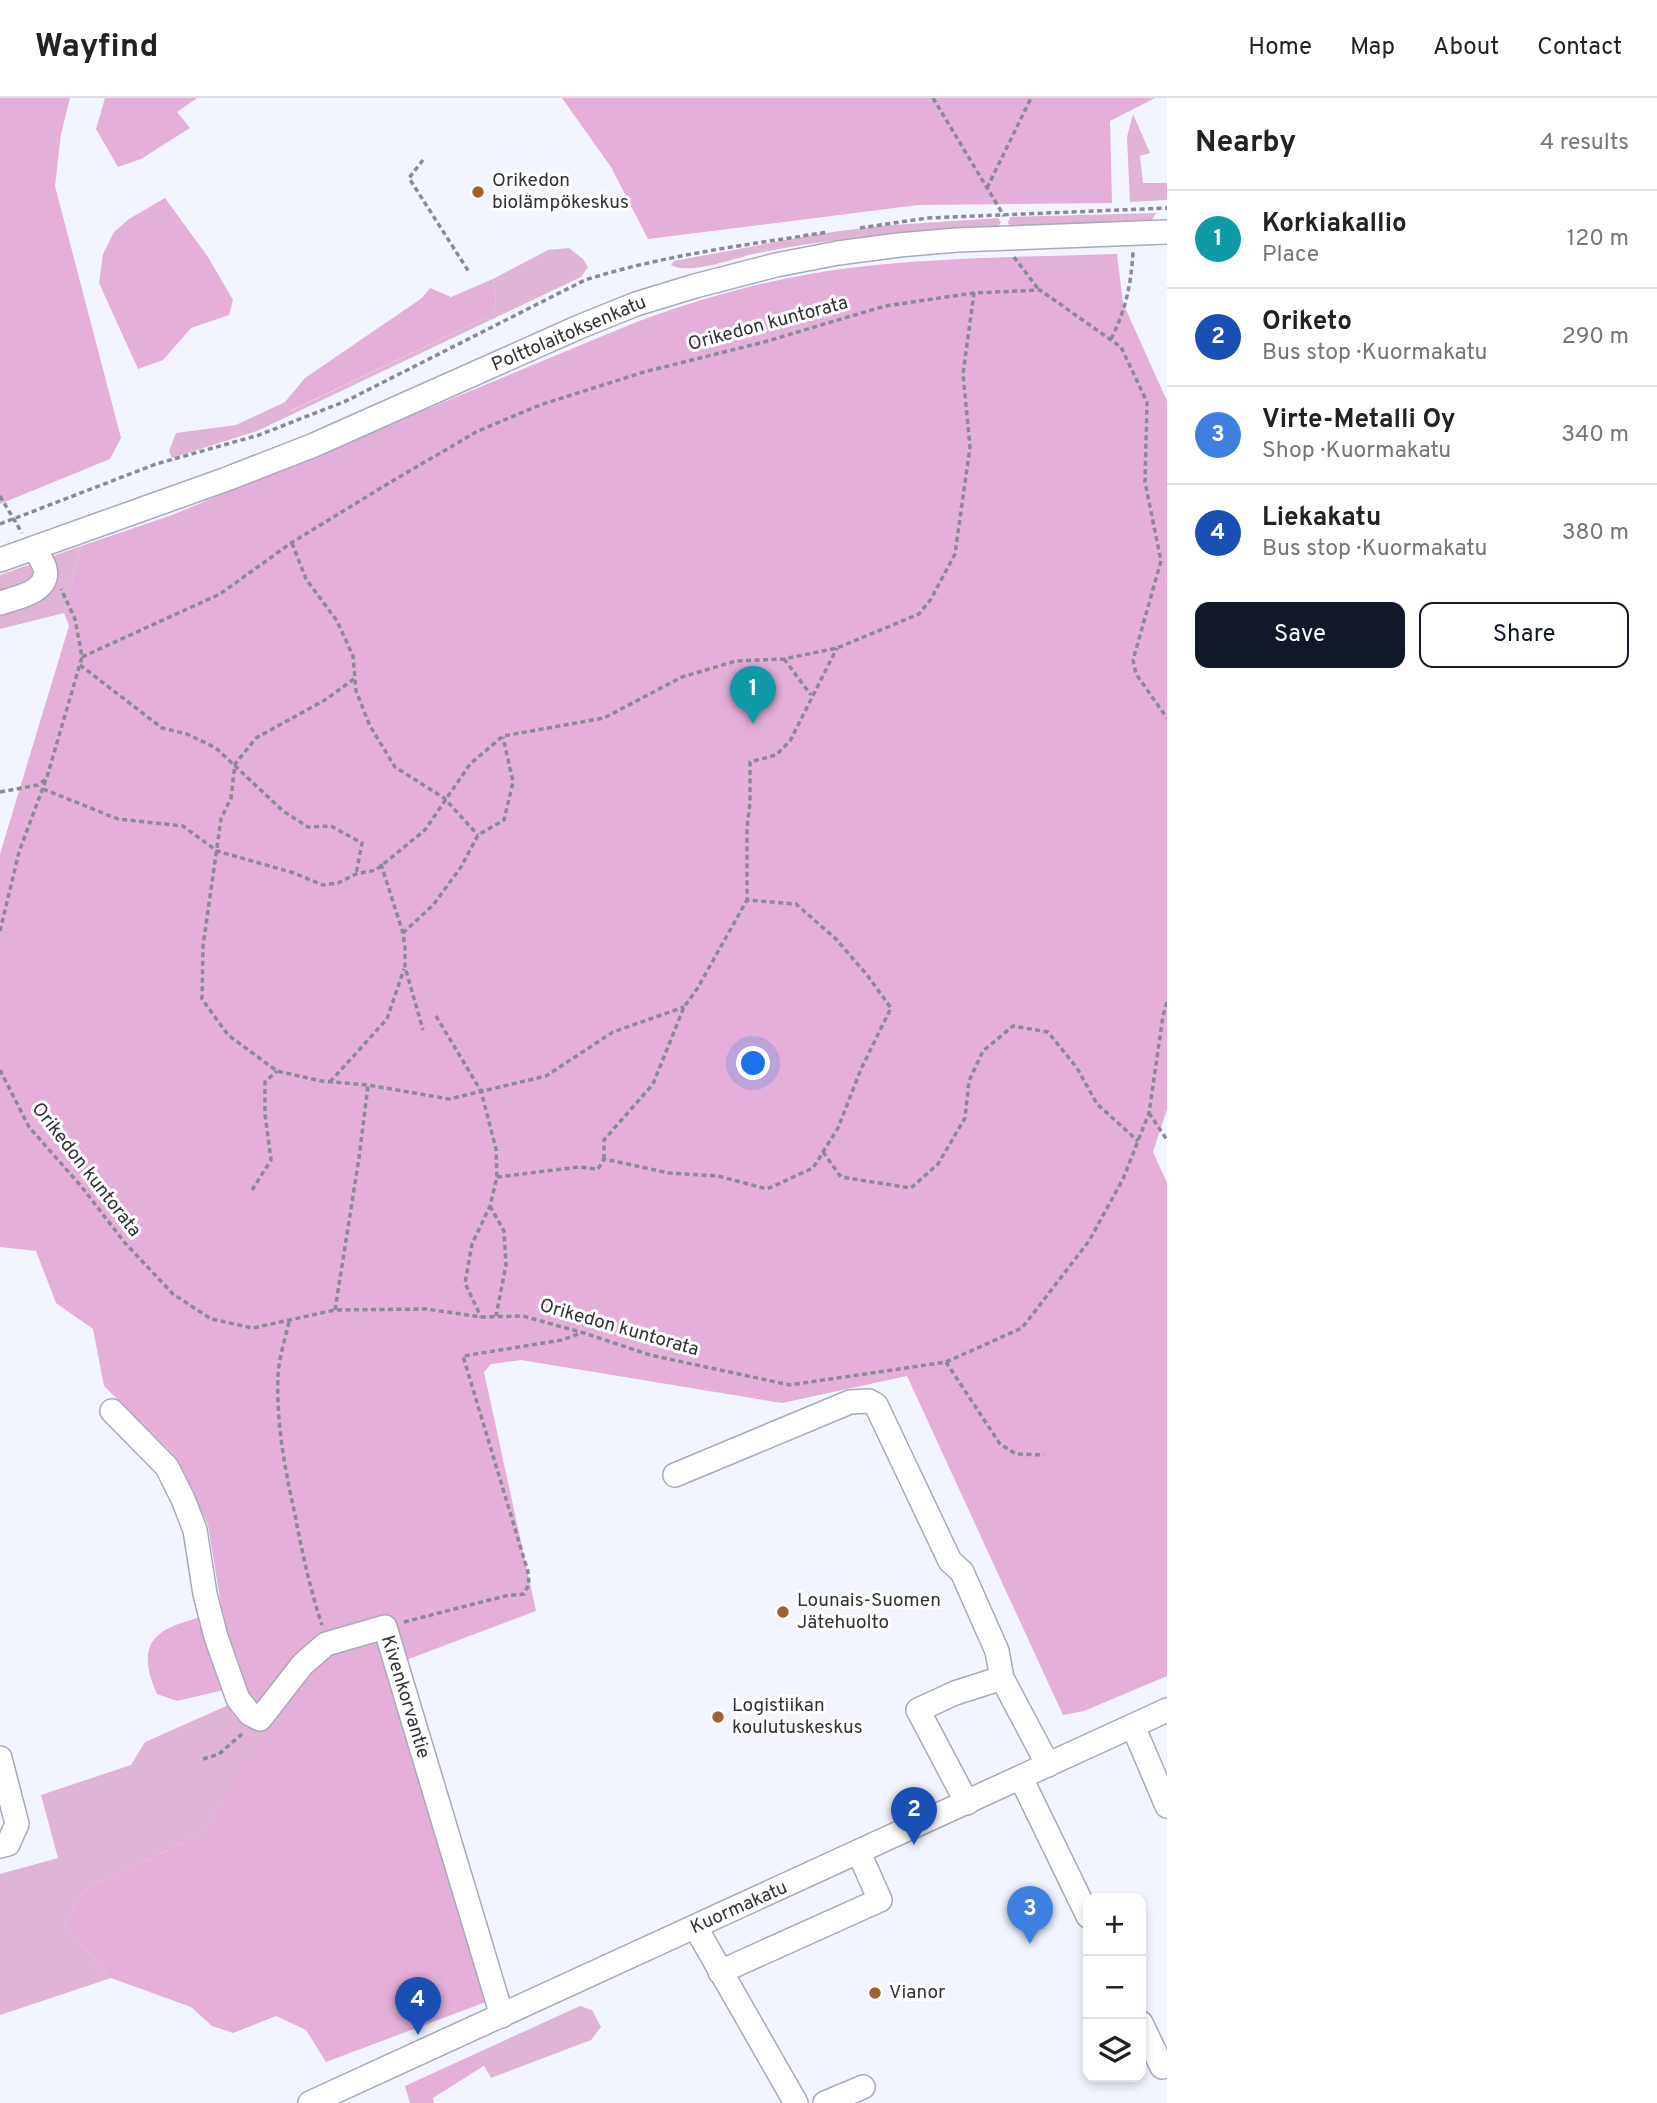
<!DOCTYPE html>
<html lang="en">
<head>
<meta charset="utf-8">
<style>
  body { margin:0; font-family:Overpass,sans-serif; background:#f6f6f6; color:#222 }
  .controls { position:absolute; right:21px; bottom:21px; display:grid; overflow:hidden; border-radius:14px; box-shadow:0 4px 10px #0003 }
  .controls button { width:63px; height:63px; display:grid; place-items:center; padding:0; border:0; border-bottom:2px solid #e0e0e0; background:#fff; color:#222; font:35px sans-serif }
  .you { position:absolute; left:754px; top:966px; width:24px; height:24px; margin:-18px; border:5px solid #fff; border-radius:50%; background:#1a73e8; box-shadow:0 0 0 10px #1a73e833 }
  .badge { display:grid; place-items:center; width:46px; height:46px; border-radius:50%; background:#111827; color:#fff; font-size:23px; font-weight:700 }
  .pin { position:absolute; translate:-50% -58px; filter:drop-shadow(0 2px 4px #0008) }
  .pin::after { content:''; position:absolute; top:37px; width:24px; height:21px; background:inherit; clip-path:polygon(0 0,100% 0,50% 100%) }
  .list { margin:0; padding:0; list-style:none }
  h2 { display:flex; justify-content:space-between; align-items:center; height:91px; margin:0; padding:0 28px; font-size:30px }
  h2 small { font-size:23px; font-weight:400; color:#767676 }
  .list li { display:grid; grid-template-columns:46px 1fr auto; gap:21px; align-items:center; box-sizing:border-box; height:98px; padding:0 28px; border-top:2px solid #e0e0e0 }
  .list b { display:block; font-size:26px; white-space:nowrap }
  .list p { margin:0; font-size:23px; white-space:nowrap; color:#767676 }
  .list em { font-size:23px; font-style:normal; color:#767676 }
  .actions { display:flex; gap:14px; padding:21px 28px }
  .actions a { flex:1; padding:16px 0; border:2px solid #111827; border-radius:14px; text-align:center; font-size:24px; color:#111827 }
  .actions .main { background:#111827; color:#fff }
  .icon { flex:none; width:38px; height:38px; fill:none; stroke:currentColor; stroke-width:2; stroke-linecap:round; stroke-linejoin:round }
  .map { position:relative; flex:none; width:1167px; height:2005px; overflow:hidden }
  header { display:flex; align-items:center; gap:42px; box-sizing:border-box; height:98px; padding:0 35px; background:#fff; border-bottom:2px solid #e0e0e0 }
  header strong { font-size:33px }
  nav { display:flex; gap:38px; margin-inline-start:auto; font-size:24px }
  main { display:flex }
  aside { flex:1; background:#fff }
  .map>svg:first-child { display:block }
  .green { fill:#dfb4d5 }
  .forest { fill:#e4afd8 }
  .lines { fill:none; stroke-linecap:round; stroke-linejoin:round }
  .minor-casing { stroke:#a8aab9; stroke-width:26 }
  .path { stroke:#898a92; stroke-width:3.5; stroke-dasharray:5 3.5; stroke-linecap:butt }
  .minor { stroke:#fff; stroke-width:23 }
  .poi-dot { fill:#a2612b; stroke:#fff; stroke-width:2.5 }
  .labels { text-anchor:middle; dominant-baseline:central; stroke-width:6; stroke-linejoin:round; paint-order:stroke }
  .poi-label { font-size:19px; fill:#313137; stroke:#fff; text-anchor:start }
  .street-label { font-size:19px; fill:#313137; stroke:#fff }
</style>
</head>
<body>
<header>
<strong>Wayfind</strong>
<nav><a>Home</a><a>Map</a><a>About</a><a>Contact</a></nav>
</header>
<main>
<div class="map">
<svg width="1167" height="2005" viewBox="0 0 1167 2005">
  <rect width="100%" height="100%" fill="#f3f5fe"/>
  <g class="green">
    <polygon points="1133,16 1150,55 1140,58 1143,85 1167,85 1167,102 1130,104 1127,39"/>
    <polygon points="1156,115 1152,122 1011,129 1008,125 1010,119"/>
    <path d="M 998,120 L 1001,124 L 998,129 C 915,134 831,139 749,157 C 729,162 688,177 671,167 L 674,163 L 818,136 L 878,128 Z"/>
    <polygon points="569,150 583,161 588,169 581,179 257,333 172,360 169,353 176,335 236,327 285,304 291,313 487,219 496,207 493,181 548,152"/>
    <polygon points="81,448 64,515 0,531 0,477"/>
    <polygon points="233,1605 277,1618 203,1735 84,1793 65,1828 111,1880 0,1917 0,1776 58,1760 41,1697 131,1667 145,1644"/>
    <polygon points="580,1908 592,1912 601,1929 591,1942 491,1980 477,1955"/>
  </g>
  <g class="forest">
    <polygon points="0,0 70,0 61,36 55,88 121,340 110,361 0,406"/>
    <polygon points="105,0 197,0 177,14 190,30 141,61 118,69 96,31"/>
    <polygon points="562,0 1155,0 1110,23 1112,105 918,107 648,141 611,69"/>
    <polygon points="165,100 208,159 233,202 229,217 191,230 163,262 138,271 99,185 103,156 114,134 129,121"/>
    <path d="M 1117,156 L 1123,205 L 1167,303 L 1167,1011 L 1153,1054 L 1167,1085 L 1167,1578 L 1084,1613 L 1063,1617 L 907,1278 L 782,1305 L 521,1262 L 491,1266 L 484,1274 L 536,1513 L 398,1565 L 499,1899 L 326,1964 L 306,1932 L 276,1918 L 233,1935 L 212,1928 L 191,1909 L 111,1880 L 65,1828 L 84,1793 L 203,1735 L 276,1618 L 228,1591 L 177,1603 L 157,1596 C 128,1531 172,1528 222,1513 L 208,1427 L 173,1356 L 104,1288 L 93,1231 L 56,1205 L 36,1153 L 0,1149 L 0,756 L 69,528 L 64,515 L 81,448 L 172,417 L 634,225 C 704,199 776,179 850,170 C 939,159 1028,159 1117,156 Z"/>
    <polygon points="493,181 496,207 487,219 290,313 285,304 305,280 422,200 430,190 451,199"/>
    <polygon points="477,1955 485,1967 433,2000 434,2005 410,2005 405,1988"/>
  </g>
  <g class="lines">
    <defs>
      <g id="minor">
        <polyline points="0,462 224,382 314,347 579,229 636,206 695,188 776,167 838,155 899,147 957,142 1167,134"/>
        <path d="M 0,505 C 15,500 50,494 45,471 C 44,464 38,457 34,451"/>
        <polyline points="112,1313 167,1369 183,1401 195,1432 205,1496 216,1539 238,1601 250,1616 260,1621 303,1566 326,1546 385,1529 502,1918"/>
        <polyline points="675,1377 850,1304 869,1303 876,1307 950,1463 962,1474 997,1553 1002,1580 955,1595 918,1612 967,1705"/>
        <polyline points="1002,1580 1048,1667"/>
        <polyline points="1133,1628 1167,1708"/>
        <polyline points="0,1660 17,1726 8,1746 0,1748"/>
        <polyline points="1021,1680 1088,1818"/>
        <polyline points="696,1830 796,2005"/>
        <polyline points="720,1874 880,1802 859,1755"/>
        <polyline points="1141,1925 1162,1969 1167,1967"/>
        <polyline points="310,2005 1167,1612"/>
        <polyline points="825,2005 863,1989"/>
      </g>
    </defs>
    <use href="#minor" class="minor-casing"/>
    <g class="path">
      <polyline points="933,0 1004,118"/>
      <polyline points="423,62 409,80 469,174"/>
      <polyline points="987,90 1031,0"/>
      <polyline points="860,130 928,120 1167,110"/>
      <polyline points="1014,159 1039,192"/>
      <path d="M 1111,241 C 1126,211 1131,187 1133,154"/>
      <polyline points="0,398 22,435"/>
      <path d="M 0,426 L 156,366 L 259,337 L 346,303 L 585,182 C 664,157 746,147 828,134"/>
      <polyline points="292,445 306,481 337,523 353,558 356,593 370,628 395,669 444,700 478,737"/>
      <polyline points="82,559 220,496 291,445 394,382 478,333 540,307 644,274 764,244 885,208 974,195 1040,192 1121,249 1147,304 1145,384 1161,463 1133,562 1136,576 1167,620"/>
      <polyline points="784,561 811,597"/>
      <polyline points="80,567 162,630 187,636 216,650 283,713 308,729 331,728 362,745 356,776"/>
      <polyline points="354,581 325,602 256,640 235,666 231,700 221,721 203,848 202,901 228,937 277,973 321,983 368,987 449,1001 546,978 613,934 684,909"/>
      <polyline points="43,691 118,721 183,728 217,753 294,775 323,787 338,785 356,776 376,772 425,732 470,666 503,638 604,620 682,579 736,563 784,561 837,550 919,516 931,501 955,456 970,349 963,276 974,195"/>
      <polyline points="0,694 38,687 46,681"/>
      <polyline points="381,766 403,835 405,850 405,869 423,932"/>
      <polyline points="0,833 19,754 47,679 82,559 75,521 61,491"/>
      <polyline points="403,835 434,806 461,769 478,737 504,722 513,684 503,639"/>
      <polyline points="436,918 481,993 496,1051 497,1079 490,1108 472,1146 465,1185 481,1219"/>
      <polyline points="0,972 29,1029 81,1088 125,1145 173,1196 211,1221 253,1230 335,1212 426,1211 481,1219 523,1218 584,1235 650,1257 790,1287 946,1264 1022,1230 1089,1143 1123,1081 1149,1015 1163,918 1167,904"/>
      <polyline points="330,984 387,921 404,871"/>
      <polyline points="1149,1015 1167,1042"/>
      <polyline points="823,1054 841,1079 911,1090 938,1066 965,1020 969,983 983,953 1013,928 1048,934 1077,970 1097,1006 1138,1043"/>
      <polyline points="604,1061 604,1042 653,986 684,909 697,891 747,802"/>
      <polyline points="497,1079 579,1069 598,1071 604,1061 669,1075 718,1078 767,1091 813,1070 838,1030 861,971 891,910 867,877 836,841 796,806 747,802 747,730 750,704 750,664 776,657 790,643 837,550"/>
      <polyline points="252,1092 271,1062 265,1016 265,984 277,973"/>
      <polyline points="490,1108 504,1133 506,1167 496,1218"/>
      <polyline points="335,1212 359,1060 368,987"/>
      <path d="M 289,1224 C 285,1241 279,1260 278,1277 C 276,1325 285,1371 295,1417 C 302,1454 310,1491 322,1527"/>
      <polyline points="946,1264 1000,1346 1016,1356 1044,1357"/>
      <polyline points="404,1524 505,1498 524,1496 529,1486 528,1474 463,1258 562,1242 581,1235"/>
      <polyline points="203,1661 219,1656 242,1636"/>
    </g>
    <use href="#minor" class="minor"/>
  </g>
  <g class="poi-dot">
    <circle cx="478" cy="94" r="7"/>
    <circle cx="783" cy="1514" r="7"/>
    <circle cx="718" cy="1619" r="7"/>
    <circle cx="875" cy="1895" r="7"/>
  </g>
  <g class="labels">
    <g class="poi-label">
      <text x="492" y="83">Orikedon<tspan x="492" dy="22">biolämpökeskus</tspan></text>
      <text x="797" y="1503">Lounais-Suomen<tspan x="797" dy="22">Jätehuolto</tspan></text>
      <text x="732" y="1608">Logistiikan<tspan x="732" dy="22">koulutuskeskus</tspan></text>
      <text x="889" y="1895">Vianor</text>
    </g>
    <g class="street-label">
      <text transform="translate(768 226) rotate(-15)">Orikedon kuntorata</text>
      <text transform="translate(569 236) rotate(-23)">Polttolaitoksenkatu</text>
      <text transform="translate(86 1072) rotate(52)">Orikedon kuntorata</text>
      <text transform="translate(619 1230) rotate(16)">Orikedon kuntorata</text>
      <text transform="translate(405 1599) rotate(73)">Kivenkorvantie</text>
      <text transform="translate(739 1810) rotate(-24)">Kuormakatu</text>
    </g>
  </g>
</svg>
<div class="controls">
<button>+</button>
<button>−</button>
<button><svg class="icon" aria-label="layers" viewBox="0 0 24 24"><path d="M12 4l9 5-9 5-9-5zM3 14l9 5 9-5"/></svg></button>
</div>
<div class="you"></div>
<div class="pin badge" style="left:753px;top:626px;background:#0f9aa8">1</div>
<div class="pin badge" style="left:914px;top:1747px;background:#1a4fb4">2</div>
<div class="pin badge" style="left:1030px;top:1846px;background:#3f7fe0">3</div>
<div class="pin badge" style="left:418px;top:1937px;background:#1a4fb4">4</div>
</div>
<aside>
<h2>Nearby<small>4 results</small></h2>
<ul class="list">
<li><span class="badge" style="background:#0f9aa8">1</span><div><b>Korkiakallio</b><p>Place</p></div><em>120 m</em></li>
<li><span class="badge" style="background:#1a4fb4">2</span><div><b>Oriketo</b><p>Bus stop · Kuormakatu</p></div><em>290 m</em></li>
<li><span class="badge" style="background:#3f7fe0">3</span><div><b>Virte-Metalli Oy</b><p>Shop · Kuormakatu</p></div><em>340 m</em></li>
<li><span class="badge" style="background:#1a4fb4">4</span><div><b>Liekakatu</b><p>Bus stop · Kuormakatu</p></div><em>380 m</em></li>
</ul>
<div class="actions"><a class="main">Save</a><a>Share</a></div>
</aside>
</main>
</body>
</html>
